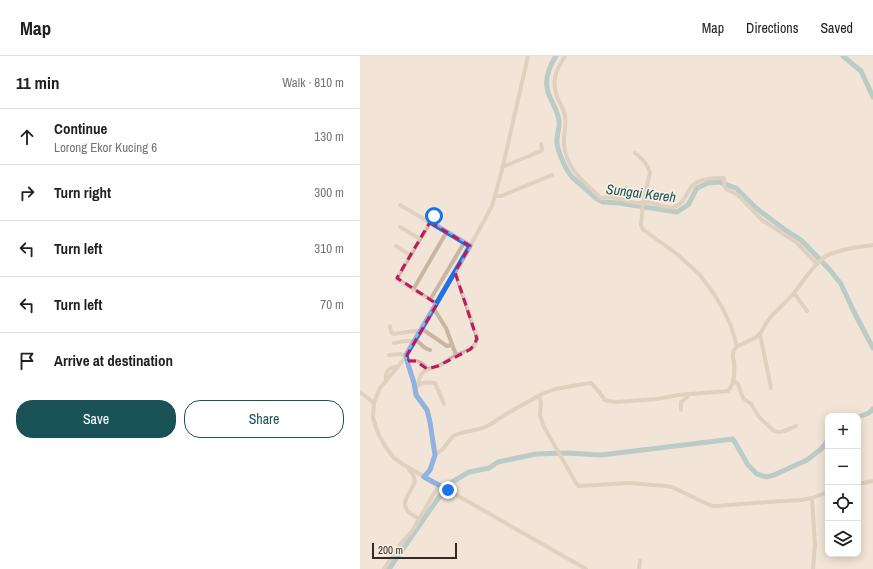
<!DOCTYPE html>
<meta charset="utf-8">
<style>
body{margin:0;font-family:"Archivo Narrow",sans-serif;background:#f6f6f6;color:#202124}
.controls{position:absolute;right:12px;bottom:12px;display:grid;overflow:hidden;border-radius:8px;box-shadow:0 2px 10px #0003}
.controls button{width:36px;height:36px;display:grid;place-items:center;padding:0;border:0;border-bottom:1px solid #e0e0e0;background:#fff;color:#202124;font:20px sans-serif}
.scale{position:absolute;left:12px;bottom:10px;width:85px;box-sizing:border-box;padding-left:4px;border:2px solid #352a25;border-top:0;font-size:11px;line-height:14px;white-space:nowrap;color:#352a25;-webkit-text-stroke:3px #faefe3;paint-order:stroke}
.stop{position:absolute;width:12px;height:12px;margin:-9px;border:3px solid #1a73e8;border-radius:50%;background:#fff}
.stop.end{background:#1a73e8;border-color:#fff;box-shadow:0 1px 4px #0008}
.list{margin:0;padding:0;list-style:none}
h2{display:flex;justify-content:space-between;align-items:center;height:52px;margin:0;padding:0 16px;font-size:17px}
h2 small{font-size:13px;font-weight:400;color:#757577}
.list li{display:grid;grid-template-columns:26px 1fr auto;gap:12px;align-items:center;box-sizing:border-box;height:56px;padding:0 16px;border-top:1px solid #e0e0e0}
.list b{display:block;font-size:15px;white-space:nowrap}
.list p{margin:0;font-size:13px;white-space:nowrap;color:#757577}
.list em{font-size:13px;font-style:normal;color:#757577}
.actions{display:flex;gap:8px;padding:12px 16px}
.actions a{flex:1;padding:9px 0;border:1px solid #195357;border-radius:16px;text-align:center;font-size:14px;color:#195357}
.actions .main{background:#195357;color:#fff}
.icon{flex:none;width:22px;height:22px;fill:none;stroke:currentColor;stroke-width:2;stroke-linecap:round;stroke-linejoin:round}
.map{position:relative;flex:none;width:513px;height:513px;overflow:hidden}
header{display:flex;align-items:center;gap:24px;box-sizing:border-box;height:56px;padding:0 20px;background:#fff;border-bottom:1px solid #e0e0e0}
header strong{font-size:19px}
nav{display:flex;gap:22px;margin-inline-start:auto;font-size:14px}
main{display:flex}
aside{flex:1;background:#fff}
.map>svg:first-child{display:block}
</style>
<header>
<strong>Map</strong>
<nav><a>Map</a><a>Directions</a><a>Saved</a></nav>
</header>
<main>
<aside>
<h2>11 min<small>Walk · 810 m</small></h2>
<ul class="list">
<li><svg class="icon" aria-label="ahead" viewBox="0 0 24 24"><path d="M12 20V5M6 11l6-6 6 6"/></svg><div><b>Continue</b><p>Lorong Ekor Kucing 6</p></div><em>130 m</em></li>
<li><svg class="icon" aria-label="right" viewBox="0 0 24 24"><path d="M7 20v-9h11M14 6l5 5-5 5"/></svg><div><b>Turn right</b></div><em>300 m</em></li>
<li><svg class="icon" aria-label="left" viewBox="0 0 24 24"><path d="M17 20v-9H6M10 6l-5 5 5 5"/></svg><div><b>Turn left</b></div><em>310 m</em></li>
<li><svg class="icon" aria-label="left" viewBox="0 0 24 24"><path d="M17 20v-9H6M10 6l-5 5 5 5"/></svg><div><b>Turn left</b></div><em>70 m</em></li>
<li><svg class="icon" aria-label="arrive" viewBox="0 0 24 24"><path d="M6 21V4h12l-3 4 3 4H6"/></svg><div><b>Arrive at destination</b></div></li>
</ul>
<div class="actions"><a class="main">Save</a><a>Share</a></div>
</aside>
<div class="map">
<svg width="513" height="513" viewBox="0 0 513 513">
<rect width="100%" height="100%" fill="#f2e5d7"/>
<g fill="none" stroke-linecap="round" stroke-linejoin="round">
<g stroke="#75adb0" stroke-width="5">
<path d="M196 0C189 11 184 23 188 36 191 46 198 54 199 65 200 71 197 77 197 84 196 93 206 114 212 121L237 143 243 146 259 147 317 156 328 149 337 132 348 127 359 126 376 132 396 152 424 173 441 184 470 214 481 228 494 256 513 292"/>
<polyline points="483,0 501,15 513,41"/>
<polyline points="498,361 509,357 513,353"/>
<polyline points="29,513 79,441 92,426 109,416 129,412 138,406 176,398 207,397 241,399 373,383 388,409 397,418 406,421 414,419 447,404 460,394 468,385"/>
</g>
<g stroke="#cab5a3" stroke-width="4">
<polyline points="168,0 142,114 132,150 107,196 55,286 45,302 20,332 14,346 13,362 18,377 25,390 34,402 44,409 226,513"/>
<path d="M205 0C195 16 191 25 198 43 201 49 204 54 205 60 207 70 203 78 204 88 205 112 225 127 241 142 244 142 247 141 250 141 259 142 268 146 277 147 282 147 286 146 290 146 297 148 307 153 314 151 325 148 326 135 334 128 343 122 354 122 364 122V130L366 133 378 139 402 164 436 186 457 208"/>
<path d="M275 97C282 103 288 108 290 117L283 147 281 169 283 174 285 175 317 198 340 219 354 238 363 253 371 270 377 290"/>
<polyline points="142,111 181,95 182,93 181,88"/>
<polyline points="135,140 141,140 192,119"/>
<polyline points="40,149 110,190"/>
<polyline points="74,160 37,222 37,223 77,248"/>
<polyline points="40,171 60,183"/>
<polyline points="36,190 50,199"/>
<polyline points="53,234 86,177"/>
<polyline points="434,237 447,255"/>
<polyline points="70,244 104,187"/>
<polyline points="74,253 86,272 96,299"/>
<polyline points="30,270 31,276 33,278 55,275 60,276"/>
<polyline points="62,273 87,290 92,289"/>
<polyline points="399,278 401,283 411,332"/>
<polyline points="56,284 65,292 70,294"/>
<path d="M34 287C42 286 47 283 55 286"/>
<polyline points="29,299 41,298 46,300"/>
<polyline points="47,299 48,308 54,327 57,339 67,353 69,358 75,399"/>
<path d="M47 305C55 304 63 306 67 313"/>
<path d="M26 324C25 316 28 311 37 311"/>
<path d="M373 325 378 328 383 342 391 348 399 361 414 375C421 378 429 373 436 370"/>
<path d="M58 330C59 322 61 315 69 313 72 312 75 311 78 310 84 308 89 303 95 300 103 295 117 295 117 281L95 216"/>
<path d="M57 331C61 325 69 326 75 327L84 348"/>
<polyline points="0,336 14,347"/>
<polyline points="179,340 181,346 180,359 183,369 216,427 219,430 269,427 306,430 312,431 339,444 352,450 356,450 407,446 442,444 452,442 468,436"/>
<polyline points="321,354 321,346 327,341 327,338"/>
<path d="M49 413C50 416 53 418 54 421 58 432 39 442 47 454 49 458 56 460 59 463"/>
<path d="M64 421 70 414 75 399 83 393 93 380 101 377 123 372 131 368 146 358 182 338 195 333 224 328 231 327 236 332 245 344 248 345 257 346 297 343 318 339 368 335C375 328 375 316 374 306 373 303 372 298 374 294 377 288 393 285 399 279 403 274 405 268 409 263 417 254 426 246 434 237 443 226 454 207 466 200 480 193 498 191 513 189"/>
<polyline points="498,428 513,425"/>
<polyline points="452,442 455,489 453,513"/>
<polyline points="24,513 42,486 52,475 79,429"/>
<polyline points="279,513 280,505"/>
</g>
</g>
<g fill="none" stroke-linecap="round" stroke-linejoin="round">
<polyline stroke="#1a73e8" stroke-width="5" points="74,160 70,166 110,190 46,299 48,308 54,327 56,339 67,354 70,366 75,399 70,414 64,421 88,434"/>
</g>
<path d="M0 0H513V513H0ZM70 166 110 190 95 216 117 283 111 293 78 310 67 313 56 305H47V299L77 248 37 222Z" fill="#f2e5d7" fill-opacity=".55" fill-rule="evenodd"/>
<path fill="none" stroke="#c2185b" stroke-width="3" stroke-dasharray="8 5" stroke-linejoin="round" d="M70 166 110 190 95 216 117 283 111 293 78 310 67 313 56 305H47V299L77 248 37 222Z"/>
<g text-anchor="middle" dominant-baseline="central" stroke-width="3" stroke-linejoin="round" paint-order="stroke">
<g font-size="14" font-style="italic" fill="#195357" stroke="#faefe3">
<text transform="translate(281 137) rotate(7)">Sungai Kereh</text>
</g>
</g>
</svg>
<div class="controls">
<button>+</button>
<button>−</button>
<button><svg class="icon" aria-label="locate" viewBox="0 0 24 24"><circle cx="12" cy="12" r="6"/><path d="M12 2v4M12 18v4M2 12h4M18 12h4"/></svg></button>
<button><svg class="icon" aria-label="layers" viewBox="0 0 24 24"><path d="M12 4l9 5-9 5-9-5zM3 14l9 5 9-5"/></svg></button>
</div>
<div class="scale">200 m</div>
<div class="stop" style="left:74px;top:160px"></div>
<div class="stop end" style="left:88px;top:434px"></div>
</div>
</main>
